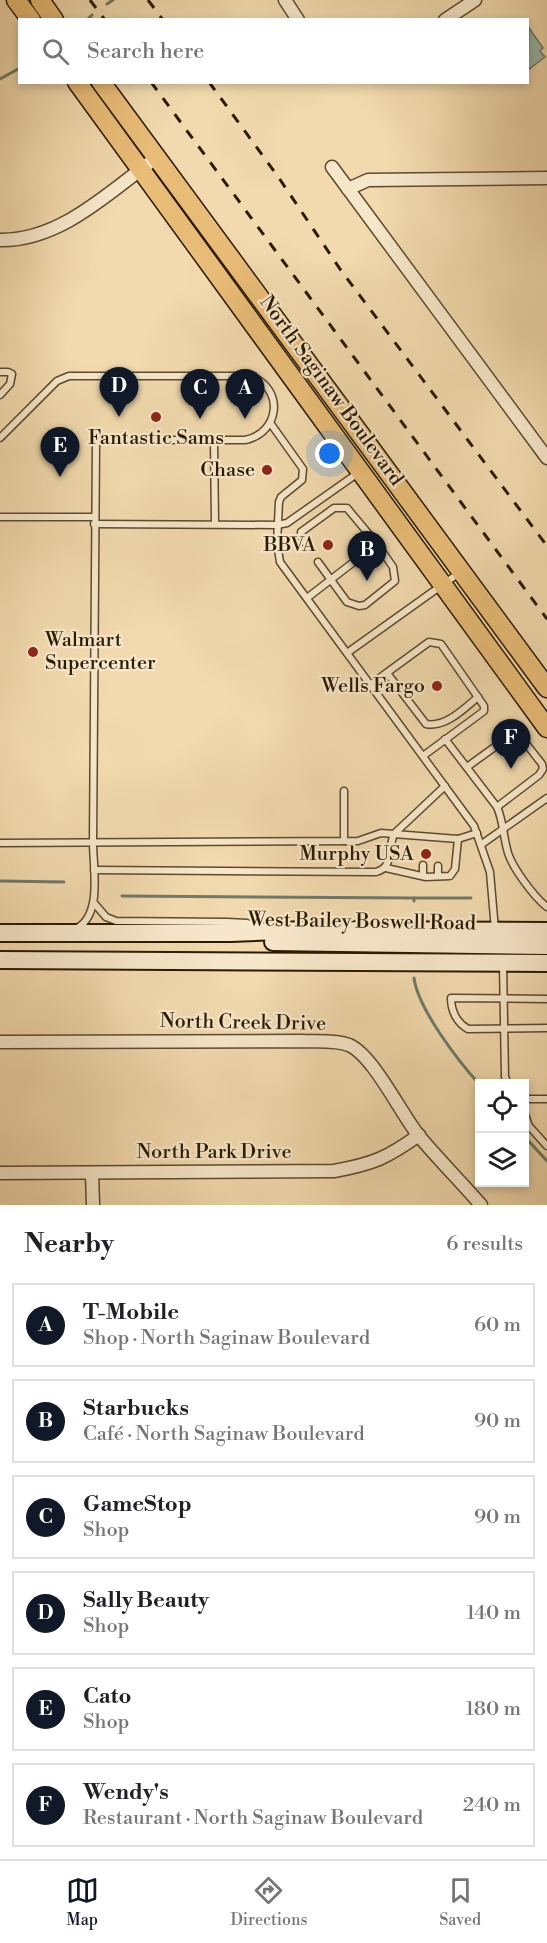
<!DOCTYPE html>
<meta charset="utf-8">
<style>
body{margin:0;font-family:"Libre Bodoni",serif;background:#f2f2f2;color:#202124}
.controls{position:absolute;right:18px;bottom:18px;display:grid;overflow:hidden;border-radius:0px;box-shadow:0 3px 9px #0003}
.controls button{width:54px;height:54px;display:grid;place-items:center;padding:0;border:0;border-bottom:2px solid #e0e0e0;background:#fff;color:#202124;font:30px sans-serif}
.you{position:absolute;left:330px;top:454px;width:21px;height:21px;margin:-15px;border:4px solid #fff;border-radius:50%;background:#1a73e8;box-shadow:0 0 0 9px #1a73e833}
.badge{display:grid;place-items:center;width:39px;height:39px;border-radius:50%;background:#111827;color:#fff;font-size:20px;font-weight:700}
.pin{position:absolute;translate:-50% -50px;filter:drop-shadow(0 2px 3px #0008)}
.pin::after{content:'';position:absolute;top:32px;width:21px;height:18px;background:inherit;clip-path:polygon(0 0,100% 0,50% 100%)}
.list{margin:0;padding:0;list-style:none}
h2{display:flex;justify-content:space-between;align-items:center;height:78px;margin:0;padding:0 24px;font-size:26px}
h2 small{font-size:20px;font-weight:400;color:#757577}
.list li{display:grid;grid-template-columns:39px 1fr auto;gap:18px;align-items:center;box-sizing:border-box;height:84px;margin:0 12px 12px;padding:0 12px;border:2px solid #e0e0e0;border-radius:0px}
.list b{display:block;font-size:22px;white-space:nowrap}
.list p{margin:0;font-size:20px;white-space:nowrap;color:#757577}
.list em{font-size:20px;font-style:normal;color:#757577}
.icon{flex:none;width:33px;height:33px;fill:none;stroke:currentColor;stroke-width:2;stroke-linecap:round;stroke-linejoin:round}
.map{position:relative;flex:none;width:547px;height:1205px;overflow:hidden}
.search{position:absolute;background:#fff;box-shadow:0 3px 9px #0003;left:18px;right:18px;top:18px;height:66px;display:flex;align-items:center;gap:15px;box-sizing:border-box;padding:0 21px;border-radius:0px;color:#757577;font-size:22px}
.sheet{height:654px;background:#fff}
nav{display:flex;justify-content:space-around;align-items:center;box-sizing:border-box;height:84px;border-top:2px solid #e0e0e0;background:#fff;font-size:16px;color:#757577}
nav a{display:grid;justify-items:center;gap:3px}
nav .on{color:#111827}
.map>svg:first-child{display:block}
</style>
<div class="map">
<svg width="547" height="1205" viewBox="0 0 547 1205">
<rect width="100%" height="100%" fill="#f2daae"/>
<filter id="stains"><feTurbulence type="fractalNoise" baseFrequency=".00333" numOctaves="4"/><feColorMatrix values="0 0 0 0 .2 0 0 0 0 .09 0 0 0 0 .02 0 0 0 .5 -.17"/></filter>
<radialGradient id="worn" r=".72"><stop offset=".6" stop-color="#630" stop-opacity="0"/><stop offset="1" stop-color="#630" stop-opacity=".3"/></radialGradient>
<polygon fill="#9cbaaf" stroke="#6e7a6a" stroke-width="1.5" points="529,28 543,48 540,51 545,57 528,70"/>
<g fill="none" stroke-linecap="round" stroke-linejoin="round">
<g stroke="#6e7a6a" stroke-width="3">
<polyline points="107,4 113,0"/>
<polyline points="87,20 92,15"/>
<polyline points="0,79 20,68"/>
<polyline points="0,881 64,882"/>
<polyline points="122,896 414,898 414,901"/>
<polyline points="414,898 471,898"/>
<path d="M414 978C418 1009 459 1062 480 1085"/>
<polyline points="524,1136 547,1161"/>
</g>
<g stroke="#5c4a2e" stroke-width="9">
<g id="lane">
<polyline points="0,372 8,372 12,374 10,384 0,395"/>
<polyline points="271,424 303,469 302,480 281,497 279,502 277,543 280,562 474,826 490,872 495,930"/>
<path d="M0 438 57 381 69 376H250C285 388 280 433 245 440H105L96 443 93 843C93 867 103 917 75 929"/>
<polyline points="214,440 215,524"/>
<polyline points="0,517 94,517"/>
<polyline points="94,524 277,525 287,523 358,473"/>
<polyline points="309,548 301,536 301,532 334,508 347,508 377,544 393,567 395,581 365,605 359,606 347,602 318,562"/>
<polyline points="307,598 377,544"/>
<polyline points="347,653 459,573"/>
<path d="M387 673 426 724C445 728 464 709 478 697"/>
<polyline points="370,685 429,642 441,644 484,706 484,711 423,756"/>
<path d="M445 739 497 807C503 820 503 834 507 849 510 865 534 897 547 907"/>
<polyline points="467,767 503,741 514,739 524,741 542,764 543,769 539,775 497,807"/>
<polyline points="344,791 344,841"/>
<polyline points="0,843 358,841 381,833 458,839 477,833"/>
<polyline points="482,844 547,798"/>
<polyline points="386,868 426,877 450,876 455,869 458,839"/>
<path d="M94 870 376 872C395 867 386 848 395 833L445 786"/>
<polyline points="423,876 423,865"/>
<polyline points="438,876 438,866"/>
<polyline points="94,903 106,917 116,921 227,922 247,923 256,927"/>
<polyline points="503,965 505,1077 508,1084"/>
<path d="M547 999 451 998C451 1011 457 1023 468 1029L547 1028"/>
<polyline points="524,1099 547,1099"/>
<polyline points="524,1112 529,1126 547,1146"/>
</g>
</g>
<g stroke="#5c4a2e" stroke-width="15">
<g id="street">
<polyline points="285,0 298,20"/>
<polyline points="445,20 475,0"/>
<polyline points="332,167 547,458"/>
<polyline points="348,189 368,180 547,178"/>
<path d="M0 240C61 241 110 191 156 158"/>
<path d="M0 1042 303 1041C317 1042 335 1040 349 1045 373 1055 401 1114 419 1136 439 1160 461 1182 481 1205"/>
<path d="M0 1173 334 1171C373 1164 387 1158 419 1135"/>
<polyline points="92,1173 93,1205"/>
</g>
</g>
<g stroke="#2a1a03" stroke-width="20">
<g id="secondary">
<polyline points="0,933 231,933 305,930 547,931"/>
<polyline points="273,942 547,946"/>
<polyline points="0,960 547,963"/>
</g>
</g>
<g stroke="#2a1a03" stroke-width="21">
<g id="primary">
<polyline points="16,0 31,20"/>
<polyline points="40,0 54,20"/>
<polyline points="77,82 547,728"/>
<polyline points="101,82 547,688"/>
</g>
</g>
<use href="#lane" stroke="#f7e7ca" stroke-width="6"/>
<use href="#street" stroke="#f7e7ca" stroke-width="12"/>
<use href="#secondary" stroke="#f7e7ca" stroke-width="16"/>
<use href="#primary" stroke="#e9bd77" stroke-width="18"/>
<g stroke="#2a1a03" stroke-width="3" stroke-dasharray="10 10" stroke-linecap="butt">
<polyline points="90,0 105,20"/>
<polyline points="148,0 163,20"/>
<polyline points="151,82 547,619"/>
<polyline points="209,82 279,178 340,269 547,546"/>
</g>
</g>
<g fill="#8f2418" stroke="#f7e7ca" stroke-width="2">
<circle cx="156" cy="417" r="6"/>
<circle cx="267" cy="470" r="6"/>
<circle cx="328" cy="545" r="6"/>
<circle cx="33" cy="652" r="6"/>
<circle cx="437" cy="686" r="6"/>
<circle cx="426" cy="854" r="6"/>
</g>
<g text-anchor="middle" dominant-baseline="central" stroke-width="4.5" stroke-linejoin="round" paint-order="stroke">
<g font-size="20" fill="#2a1a03" stroke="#f7e7ca">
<text transform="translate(331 391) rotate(54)">North Saginaw Boulevard</text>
<text transform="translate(362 922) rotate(1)">West Bailey Boswell Road</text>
<text transform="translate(243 1023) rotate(1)">North Creek Drive</text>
<text x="214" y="1152">North Park Drive</text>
</g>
<g font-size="20" fill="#2a1a03" stroke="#f7e7ca" text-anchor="end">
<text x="156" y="438" text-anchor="middle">Fantastic Sams</text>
<text x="255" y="470">Chase</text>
<text x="316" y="545">BBVA</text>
<text x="45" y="640" text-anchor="start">Walmart<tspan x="45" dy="23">Supercenter</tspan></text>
<text x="425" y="686">Wells Fargo</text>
<text x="414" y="854">Murphy USA</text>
</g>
</g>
<rect width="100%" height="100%" filter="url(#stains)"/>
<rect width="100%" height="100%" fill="url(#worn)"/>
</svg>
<div class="controls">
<button><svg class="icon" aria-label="locate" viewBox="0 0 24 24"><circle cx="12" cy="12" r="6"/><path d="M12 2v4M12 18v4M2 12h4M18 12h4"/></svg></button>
<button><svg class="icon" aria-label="layers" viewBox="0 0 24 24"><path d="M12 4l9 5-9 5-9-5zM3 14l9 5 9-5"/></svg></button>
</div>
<div class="you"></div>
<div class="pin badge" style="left:245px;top:419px">A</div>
<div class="pin badge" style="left:367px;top:581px">B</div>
<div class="pin badge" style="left:200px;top:419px">C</div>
<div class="pin badge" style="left:119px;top:417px">D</div>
<div class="pin badge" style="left:60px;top:477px">E</div>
<div class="pin badge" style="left:511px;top:769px">F</div>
<div class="search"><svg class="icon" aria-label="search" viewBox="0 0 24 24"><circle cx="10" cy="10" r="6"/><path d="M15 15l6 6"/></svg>Search here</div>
</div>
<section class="sheet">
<h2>Nearby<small>6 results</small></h2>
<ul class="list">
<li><span class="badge">A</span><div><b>T-Mobile</b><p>Shop · North Saginaw Boulevard</p></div><em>60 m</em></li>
<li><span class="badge">B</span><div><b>Starbucks</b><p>Café · North Saginaw Boulevard</p></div><em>90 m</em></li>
<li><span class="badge">C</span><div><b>GameStop</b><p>Shop</p></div><em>90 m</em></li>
<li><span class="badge">D</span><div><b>Sally Beauty</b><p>Shop</p></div><em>140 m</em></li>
<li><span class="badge">E</span><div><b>Cato</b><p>Shop</p></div><em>180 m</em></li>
<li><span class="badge">F</span><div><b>Wendy's</b><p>Restaurant · North Saginaw Boulevard</p></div><em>240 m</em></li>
</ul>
</section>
<nav>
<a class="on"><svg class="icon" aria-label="map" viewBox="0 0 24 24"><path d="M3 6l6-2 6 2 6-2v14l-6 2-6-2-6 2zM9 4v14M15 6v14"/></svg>Map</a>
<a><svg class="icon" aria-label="directions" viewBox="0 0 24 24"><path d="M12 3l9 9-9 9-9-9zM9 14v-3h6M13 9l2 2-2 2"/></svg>Directions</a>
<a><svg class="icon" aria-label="saved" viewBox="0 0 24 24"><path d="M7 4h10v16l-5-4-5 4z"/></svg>Saved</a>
</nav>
